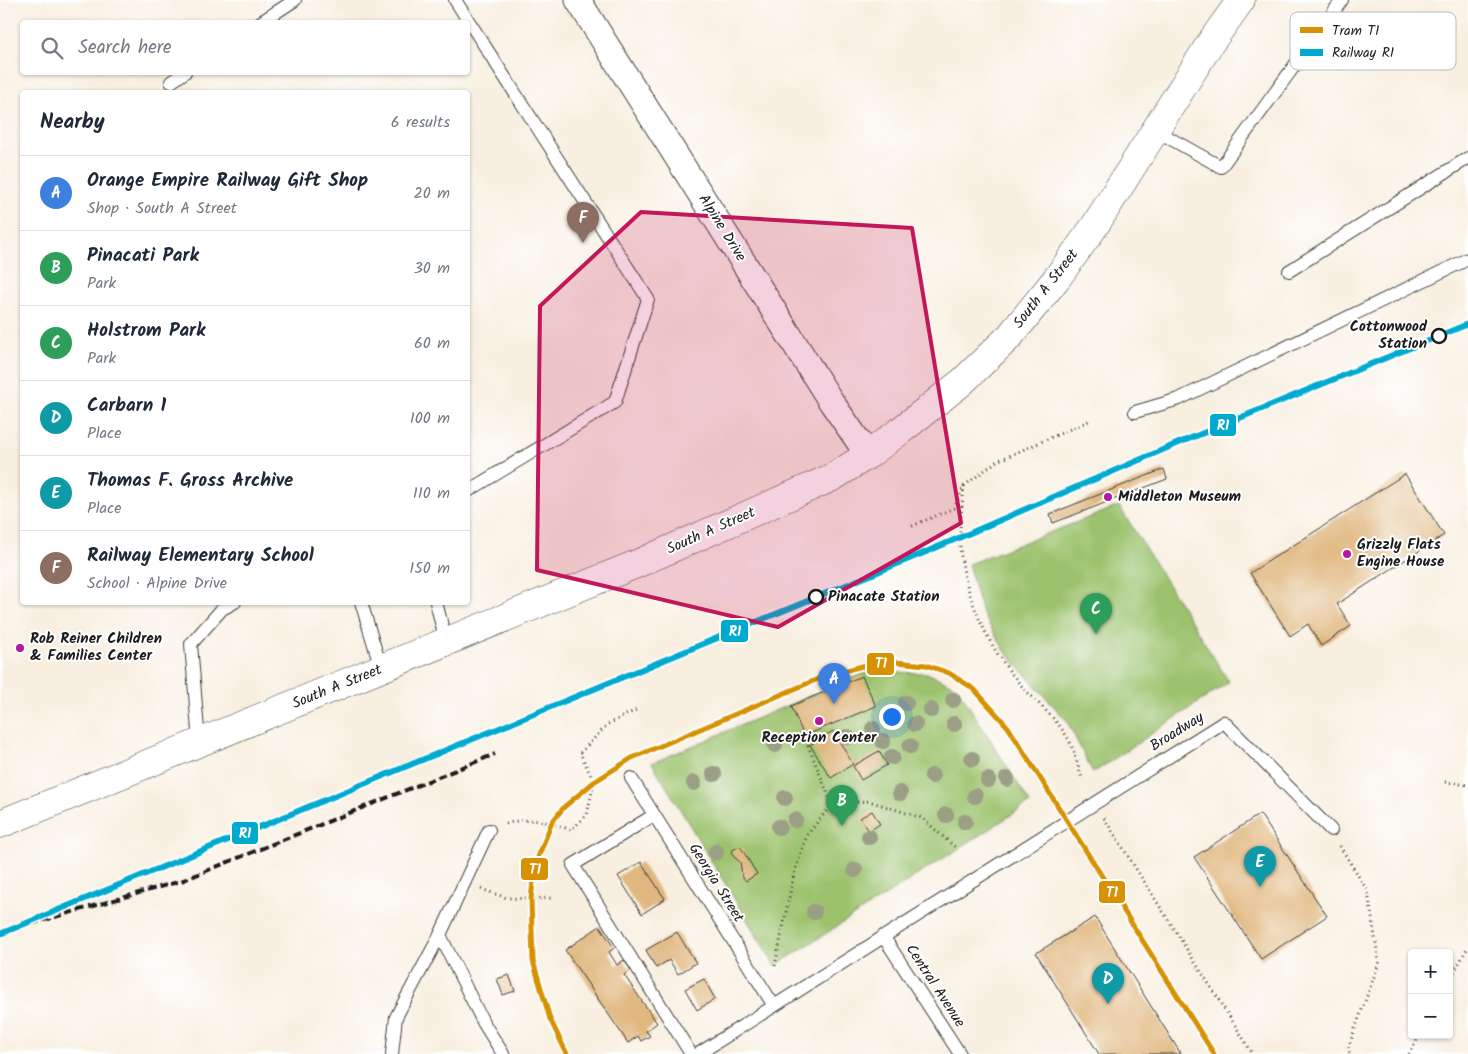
<!DOCTYPE html>
<meta charset="utf-8">
<style>
body{margin:0;font-family:Kalam,sans-serif;background:#f2f2f3;color:#1f2937}
.controls{position:absolute;right:15px;bottom:15px;display:grid;overflow:hidden;border-radius:5px;box-shadow:0 1px 4px #0004}
.controls button{width:45px;height:45px;display:grid;place-items:center;padding:0;border:0;border-bottom:1px solid #e0e1e3;background:#fff;color:#1f2937;font:25px sans-serif}
.you{position:absolute;left:891px;top:716px;width:18px;height:18px;margin:-12px;border:4px solid #fff;border-radius:50%;background:#1a73e8;box-shadow:0 0 0 8px #1a73e833}
.badge{display:grid;place-items:center;width:32px;height:32px;border-radius:50%;background:#2563eb;color:#fff;font-size:16px;font-weight:700}
.pin{position:absolute;translate:-50% -41px;filter:drop-shadow(0 1px 2px #0008)}
.pin::after{content:'';position:absolute;top:26px;width:18px;height:15px;background:inherit;clip-path:polygon(0 0,100% 0,50% 100%)}
.list{margin:0;padding:0;list-style:none}
h2{display:flex;justify-content:space-between;align-items:center;height:65px;margin:0;padding:0 20px;font-size:21px}
h2 small{font-size:16px;font-weight:400;color:#747a83}
.list li{display:grid;grid-template-columns:32px 1fr auto;gap:15px;align-items:center;box-sizing:border-box;height:75px;padding:0 20px;border-top:1px solid #e0e1e3}
.list b{display:block;font-size:19px;white-space:nowrap}
.list p{margin:0;font-size:16px;white-space:nowrap;color:#747a83}
.list em{font-size:16px;font-style:normal;color:#747a83}
.icon{flex:none;width:28px;height:28px;fill:none;stroke:currentColor;stroke-width:2;stroke-linecap:round;stroke-linejoin:round}
.map{position:relative;flex:none;width:1468px;height:1054px;overflow:hidden}
.search{position:absolute;background:#fff;box-shadow:0 1px 4px #0004;left:20px;top:20px;width:450px;height:55px;display:flex;align-items:center;gap:12px;box-sizing:border-box;padding:0 18px;border-radius:5px;color:#747a83;font-size:19px}
.panel{position:absolute;background:#fff;box-shadow:0 1px 4px #0004;left:20px;top:90px;width:450px;height:515px;border-radius:5px}
.map>svg:first-child{display:block}
</style>
<div class="map">
<svg width="1468" height="1054" viewBox="0 0 1468 1054">
<rect width="100%" height="100%" fill="#fff"/>
<filter id="ink" filterUnits="userSpaceOnUse"><feTurbulence type="fractalNoise" baseFrequency=".02" numOctaves="2"/><feDisplacementMap in="SourceGraphic" scale="10" xChannelSelector="R" yChannelSelector="G"/><feConvolveMatrix kernelMatrix="1 2 1 2 8 2 1 2 1" color-interpolation-filters="sRGB"/></filter>
<filter id="wash" filterUnits="userSpaceOnUse"><feTurbulence type="fractalNoise" baseFrequency=".0096" numOctaves="4" result="noise"/><feDisplacementMap in="SourceGraphic" scale="20" xChannelSelector="R" yChannelSelector="G"/><feGaussianBlur stdDeviation="1.12" result="paint"/><feColorMatrix in="noise" values="0 0 0 0 0 0 0 0 0 0 0 0 0 0 0 0 0 1.4 0 .05"/><feComposite in="paint" operator="in"/></filter>
<g filter="url(#wash)">
<rect width="100%" height="100%" fill="#f8efe0"/>
<g fill="#9cc26d" stroke="#5c6f44">
<polygon points="1119,506 1229,682 1093,773 1067,721 1007,654 982,613 968,564"/>
<polygon points="883,672 927,673 957,687 1030,803 775,966 652,763 864,673"/>
</g>
<g id="blocks">
<g fill="#e0b77f">
<polygon points="1164,469 1167,479 1053,523 1050,514"/>
<polygon points="1405,474 1444,535 1337,604 1351,626 1321,646 1308,624 1290,636 1250,573"/>
<polygon points="862,676 876,706 804,736 791,706"/>
<polygon points="833,731 853,764 831,778 810,745"/>
<polygon points="879,751 887,765 861,780 853,766"/>
<polygon points="872,811 880,824 869,831 860,818"/>
<polygon points="1260,814 1327,916 1261,959 1194,857"/>
<polygon points="740,846 757,874 746,881 742,876 740,862 734,857 731,851"/>
<polygon points="641,862 665,899 642,914 618,876"/>
<polygon points="1095,917 1181,1054 1099,1054 1036,953"/>
<polygon points="600,926 614,948 609,952 617,965 624,960 631,970 624,975 657,1023 646,1031 650,1036 641,1041 638,1036 628,1043 565,950"/>
<polygon points="677,932 696,963 678,974 669,960 656,968 646,950"/>
<polygon points="509,975 515,991 503,995 497,979"/>
<polygon points="704,979 715,999 697,1010 685,989"/>
</g>
</g>
</g>
<g filter="url(#ink)">
<use href="#blocks" fill-opacity="0" stroke="#3d3c39" stroke-width="1"/>
<g fill="none" stroke-linecap="round" stroke-linejoin="round">
<g stroke="#3d3c39" stroke-width="14">
<g id="service">
<polyline points="455,0 648,299 615,402 468,491"/>
<polyline points="261,22 295,0"/>
<polyline points="171,82 185,72"/>
<polyline points="1155,130 1221,167 1342,0"/>
<polyline points="1289,271 1468,158"/>
<polyline points="1135,412 1179,399 1468,259"/>
<polyline points="361,602 381,668"/>
<polyline points="436,602 446,642"/>
<polyline points="199,743 191,644 222,609 235,602"/>
<polyline points="631,778 774,1006"/>
<polyline points="654,815 573,865 691,1054"/>
<polyline points="440,935 483,1022 503,1054"/>
<polyline points="883,936 960,1054"/>
<polyline points="392,1054 396,1017 440,935 489,830"/>
<polyline points="698,1054 1224,722 1331,830"/>
</g>
</g>
<g stroke="#3d3c39" stroke-width="27">
<polyline id="minor" points="578,0 832,403 868,455"/>
</g>
<g stroke="#3d3c39" stroke-width="29">
<polyline id="secondary" points="0,824 639,563 833,477 868,455 900,431 962,382 1010,336 1057,278 1094,227 1211,42 1241,0"/>
</g>
<g stroke="#3d3c39" stroke-width="3" stroke-dasharray="1 4" stroke-linecap="butt">
<path d="M964 486C962 511 957 537 962 562 969 605 991 651 1020 684 1035 701 1053 715 1066 735 1074 747 1077 764 1082 778"/>
<polyline points="912,526 954,508 964,486 997,461 1091,420"/>
<polyline points="804,736 832,804"/>
<polyline points="1445,782 1468,785"/>
<polyline points="1104,818 1253,1054"/>
<path d="M506 824C527 816 551 822 571 830L587 815 594 782 580 753 608 724 638 709"/>
<polyline points="1340,846 1368,892 1379,963 1348,1048 1350,1054"/>
<polyline points="481,889 507,898 531,899 553,898"/>
<polyline points="775,966 794,874 807,835 832,804 869,801 922,818 957,849"/>
<polyline points="1449,981 1468,947"/>
<polyline points="1409,1054 1420,1035"/>
</g>
<use href="#service" stroke="#fff" stroke-width="12"/>
<use href="#minor" stroke="#fff" stroke-width="25"/>
<use href="#secondary" stroke="#fff" stroke-width="28"/>
<polyline stroke="#1c1c1c" stroke-width="4" stroke-dasharray="8 4" stroke-linecap="butt" points="20,927 181,881 495,754"/>
<g stroke="#fff" stroke-width="10">
<polyline id="rail-1" points="0,934 926,552 1174,445 1468,324"/>
</g>
<use href="#rail-1" stroke="#00a9ce" stroke-width="6"/>
<g stroke="#fff" stroke-width="9">
<polyline id="tram-1" points="567,1054 550,1019 533,961 531,899 535,865 552,822 564,807 594,782 632,758 825,676 866,665 896,662 926,665 949,673 974,689 1008,727 1214,1054"/>
</g>
<use href="#tram-1" stroke="#d69104" stroke-width="5"/>
</g>
<g fill="#9b9f86">
<circle cx="953" cy="700" r="8"/>
<circle cx="906" cy="703" r="8"/>
<circle cx="931" cy="710" r="8"/>
<circle cx="891" cy="717" r="8"/>
<circle cx="915" cy="724" r="8"/>
<circle cx="954" cy="724" r="8"/>
<circle cx="873" cy="729" r="8"/>
<circle cx="847" cy="737" r="8"/>
<circle cx="883" cy="741" r="8"/>
<circle cx="775" cy="745" r="8"/>
<circle cx="910" cy="746" r="8"/>
<circle cx="892" cy="757" r="8"/>
<circle cx="972" cy="759" r="8"/>
<circle cx="714" cy="774" r="8"/>
<circle cx="932" cy="776" r="8"/>
<circle cx="1007" cy="779" r="8"/>
<circle cx="988" cy="780" r="8"/>
<circle cx="694" cy="783" r="8"/>
<circle cx="900" cy="793" r="8"/>
<circle cx="975" cy="796" r="8"/>
<circle cx="785" cy="798" r="8"/>
<circle cx="946" cy="815" r="8"/>
<circle cx="795" cy="820" r="8"/>
<circle cx="965" cy="822" r="8"/>
<circle cx="779" cy="827" r="8"/>
<circle cx="869" cy="837" r="8"/>
<circle cx="716" cy="852" r="8"/>
<circle cx="855" cy="870" r="8"/>
<circle cx="814" cy="912" r="8"/>
</g>
</g>
<path fill="#c2185b" fill-opacity="0.2" stroke="#c2185b" stroke-width="4" stroke-linejoin="round" d="M641 212 912 228 961 523 778 627 537 570 540 306Z"/>
<g fill="#fff" stroke="#1c1c1c" stroke-width="2.5">
<circle cx="1439" cy="336" r="7"/>
<circle cx="816" cy="597" r="7"/>
</g>
<g fill="#b5179e" stroke="#fff" stroke-width="2">
<circle cx="1108" cy="497" r="5"/>
<circle cx="1347" cy="554" r="5"/>
<circle cx="20" cy="648" r="5"/>
<circle cx="819" cy="721" r="5"/>
</g>
<g text-anchor="middle" dominant-baseline="central" stroke-width="4" stroke-linejoin="round" paint-order="stroke">
<g font-size="15" fill="#1c1c1c" stroke="#fff">
<text transform="translate(722 228) rotate(58)">Alpine Drive</text>
<text transform="translate(1046 289) rotate(-52)">South A Street</text>
<text transform="translate(711 531) rotate(-24)">South A Street</text>
<text transform="translate(337 687) rotate(-22)">South A Street</text>
<text transform="translate(1177 732) rotate(-32)">Broadway</text>
<text transform="translate(716 883) rotate(58)">Georgia Street</text>
<text transform="translate(935 986) rotate(57)">Central Avenue</text>
</g>
<g font-size="15" font-weight="bold" fill="#1c1c1c" stroke="#fff" text-anchor="end">
<text x="1427" y="327">Cottonwood<tspan x="1427" dy="17">Station</tspan></text>
<text x="828" y="597" text-anchor="start">Pinacate Station</text>
</g>
<g font-size="15" font-weight="bold" fill="#1c1c1c" stroke="#fff" text-anchor="start">
<text x="1118" y="497">Middleton Museum</text>
<text x="1357" y="545">Grizzly Flats<tspan x="1357" dy="17">Engine House</tspan></text>
<text x="30" y="639">Rob Reiner Children<tspan x="30" dy="17">&amp; Families Center</tspan></text>
<text x="819" y="738" text-anchor="middle">Reception Center</text>
</g>
</g>
<rect x="1290" y="12" width="166" height="58" rx="8" fill="#fff" stroke="#bbb" stroke-width="1"/>
<rect x="1300" y="27" width="23" height="6" fill="#d69104"/>
<rect x="1300" y="49" width="23" height="7" fill="#00a9ce"/>
<g font-size="14" fill="#1c1c1c">
<text x="1332" y="35">Tram T1</text>
<text x="1332" y="57">Railway R1</text>
</g>
<g stroke="#fff" stroke-width="2">
<rect x="1209" y="413" width="28" height="24" rx="5" fill="#00a9ce"/>
<rect x="720" y="619" width="29" height="24" rx="5" fill="#00a9ce"/>
<rect x="866" y="652" width="29" height="24" rx="5" fill="#d69104"/>
<rect x="231" y="821" width="28" height="24" rx="5" fill="#00a9ce"/>
<rect x="520" y="857" width="29" height="24" rx="5" fill="#d69104"/>
<rect x="1098" y="880" width="28" height="24" rx="5" fill="#d69104"/>
</g>
<g font-size="14" text-anchor="middle" font-weight="bold" fill="#fff">
<text x="1223" y="430">R1</text>
<text x="735" y="636">R1</text>
<text x="881" y="668">T1</text>
<text x="245" y="838">R1</text>
<text x="535" y="874">T1</text>
<text x="1112" y="897">T1</text>
</g>
</svg>
<div class="controls">
<button>+</button>
<button>−</button>
</div>
<div class="you"></div>
<div class="pin badge" style="left:834px;top:704px;background:#3f7fe0">A</div>
<div class="pin badge" style="left:842px;top:826px;background:#2e9e5b">B</div>
<div class="pin badge" style="left:1096px;top:634px;background:#2e9e5b">C</div>
<div class="pin badge" style="left:1108px;top:1004px;background:#0f9aa8">D</div>
<div class="pin badge" style="left:1260px;top:887px;background:#0f9aa8">E</div>
<div class="pin badge" style="left:583px;top:243px;background:#8d6e63">F</div>
<div class="search"><svg class="icon" aria-label="search" viewBox="0 0 24 24"><circle cx="10" cy="10" r="6"/><path d="M15 15l6 6"/></svg>Search here</div>
<section class="panel">
<h2>Nearby<small>6 results</small></h2>
<ul class="list">
<li><span class="badge" style="background:#3f7fe0">A</span><div><b>Orange Empire Railway Gift Shop</b><p>Shop · South A Street</p></div><em>20 m</em></li>
<li><span class="badge" style="background:#2e9e5b">B</span><div><b>Pinacati Park</b><p>Park</p></div><em>30 m</em></li>
<li><span class="badge" style="background:#2e9e5b">C</span><div><b>Holstrom Park</b><p>Park</p></div><em>60 m</em></li>
<li><span class="badge" style="background:#0f9aa8">D</span><div><b>Carbarn 1</b><p>Place</p></div><em>100 m</em></li>
<li><span class="badge" style="background:#0f9aa8">E</span><div><b>Thomas F. Gross Archive</b><p>Place</p></div><em>110 m</em></li>
<li><span class="badge" style="background:#8d6e63">F</span><div><b>Railway Elementary School</b><p>School · Alpine Drive</p></div><em>150 m</em></li>
</ul>
</section>
</div>
